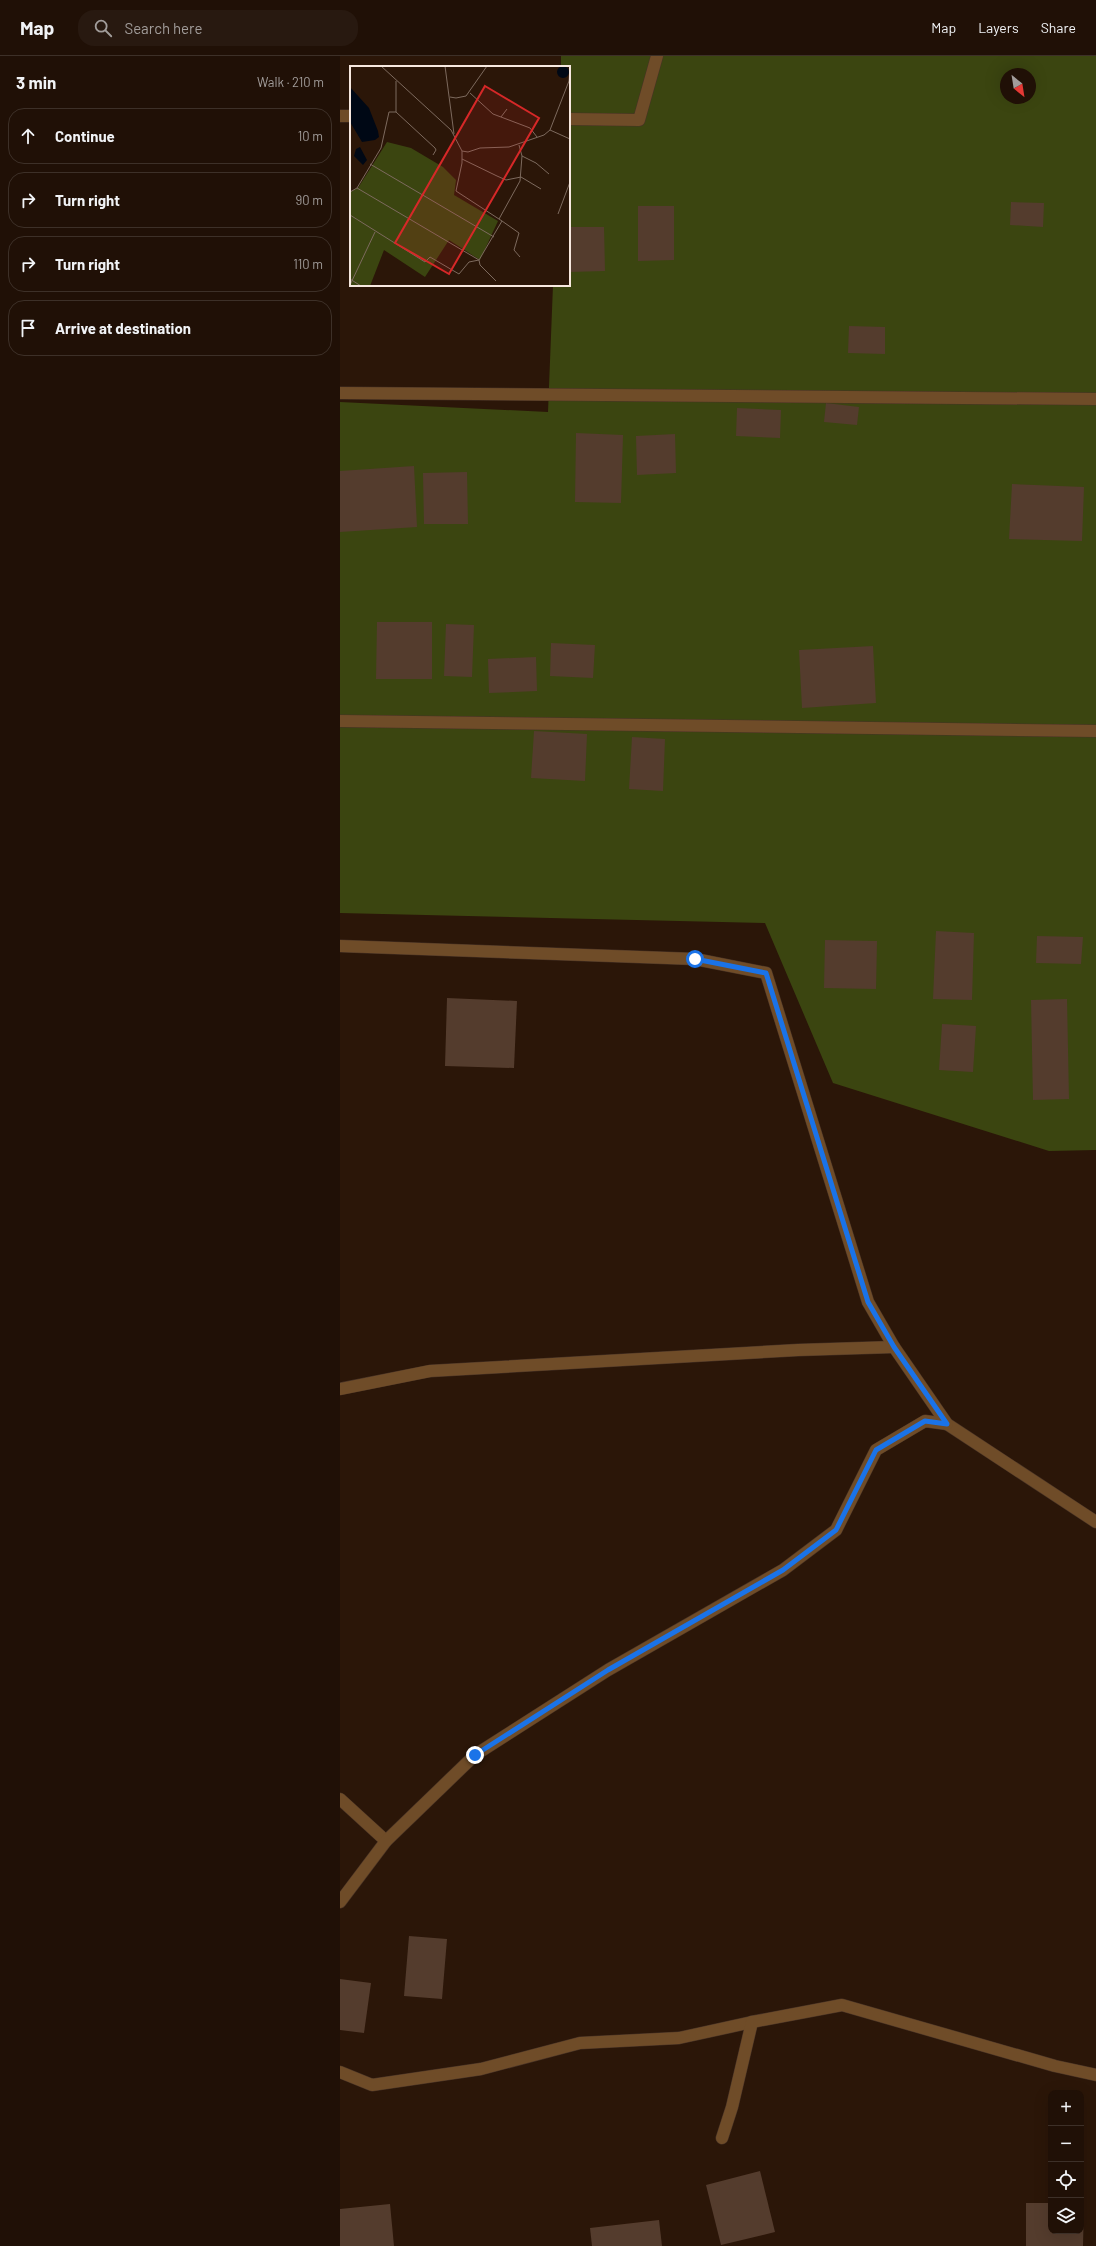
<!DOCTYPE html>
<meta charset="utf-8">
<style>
body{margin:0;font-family:Barlow,sans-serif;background:#281910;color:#f1f3f6}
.controls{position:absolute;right:12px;bottom:12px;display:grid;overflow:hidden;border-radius:8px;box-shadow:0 4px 16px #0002}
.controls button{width:36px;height:36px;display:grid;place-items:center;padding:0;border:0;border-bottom:1px solid #3d3028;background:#201006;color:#f1f3f6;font:20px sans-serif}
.compass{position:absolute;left:660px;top:12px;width:36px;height:36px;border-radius:50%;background:#201006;box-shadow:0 4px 16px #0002;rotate:150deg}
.stop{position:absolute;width:12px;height:12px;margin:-9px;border:3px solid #1a73e8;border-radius:50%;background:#fff}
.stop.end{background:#1a73e8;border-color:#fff;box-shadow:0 1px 4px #0008}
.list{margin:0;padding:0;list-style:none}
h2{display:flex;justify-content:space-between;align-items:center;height:52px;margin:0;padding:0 16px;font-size:17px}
h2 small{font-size:13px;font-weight:400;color:#a29d9b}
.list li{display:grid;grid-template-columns:26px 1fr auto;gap:12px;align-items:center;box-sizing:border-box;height:56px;margin:0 8px 8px;padding:0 8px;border:1px solid #3d3028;border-radius:16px}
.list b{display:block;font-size:15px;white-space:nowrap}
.list em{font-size:13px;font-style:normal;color:#a29d9b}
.icon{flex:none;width:22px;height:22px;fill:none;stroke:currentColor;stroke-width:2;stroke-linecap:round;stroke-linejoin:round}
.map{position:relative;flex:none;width:756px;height:2190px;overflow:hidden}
header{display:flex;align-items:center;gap:24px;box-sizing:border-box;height:56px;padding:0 20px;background:#201006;border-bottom:1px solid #3d3028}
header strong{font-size:19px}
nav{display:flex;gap:22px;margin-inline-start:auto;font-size:14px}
.search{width:280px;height:36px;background:#281910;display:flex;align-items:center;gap:10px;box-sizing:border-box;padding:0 14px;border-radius:16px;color:#a29d9b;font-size:15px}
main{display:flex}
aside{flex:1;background:#201006}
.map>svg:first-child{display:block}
</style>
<header>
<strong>Map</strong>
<div class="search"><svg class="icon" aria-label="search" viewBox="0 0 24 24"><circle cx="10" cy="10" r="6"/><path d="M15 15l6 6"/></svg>Search here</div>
<nav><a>Map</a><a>Layers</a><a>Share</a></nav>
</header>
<main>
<aside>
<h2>3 min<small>Walk · 210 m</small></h2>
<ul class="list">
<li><svg class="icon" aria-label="ahead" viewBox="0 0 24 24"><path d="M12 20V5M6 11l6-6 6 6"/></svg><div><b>Continue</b></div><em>10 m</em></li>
<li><svg class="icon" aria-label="right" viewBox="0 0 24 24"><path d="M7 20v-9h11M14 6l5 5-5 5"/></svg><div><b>Turn right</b></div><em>90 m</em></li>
<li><svg class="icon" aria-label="right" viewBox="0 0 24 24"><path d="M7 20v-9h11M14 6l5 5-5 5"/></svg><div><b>Turn right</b></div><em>110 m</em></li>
<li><svg class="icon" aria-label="arrive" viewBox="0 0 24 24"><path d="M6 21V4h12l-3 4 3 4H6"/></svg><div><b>Arrive at destination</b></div></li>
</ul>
</aside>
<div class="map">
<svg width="756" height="2190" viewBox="0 0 756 2190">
<rect width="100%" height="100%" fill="#2b1608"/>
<path fill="#3b4510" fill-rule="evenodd" d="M221 0H756V1094L709 1095 493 1027 425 867 0 857V346L208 356 213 229H229V11H221ZM666 18H690V42H666Z"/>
<g fill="#543c2d">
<polygon points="671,146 704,147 703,171 670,169"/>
<polygon points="298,150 334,150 334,204 298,205"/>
<polygon points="229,171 264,171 265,215 229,216"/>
<polygon points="509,270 545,271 545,298 508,297"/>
<polygon points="486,347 519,351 517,369 484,366"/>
<polygon points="397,352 441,354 440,382 396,380"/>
<polygon points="236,377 283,379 281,447 235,446"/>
<polygon points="335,378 336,417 297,419 296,380"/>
<polygon points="74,410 77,471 0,476 0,415"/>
<polygon points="127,416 128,468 84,468 83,417"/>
<polygon points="672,428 744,431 742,485 669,483"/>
<polygon points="37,566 92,566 92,623 36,623"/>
<polygon points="106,568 134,569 132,621 104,620"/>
<polygon points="211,587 255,589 253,622 210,620"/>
<polygon points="533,590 536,647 462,652 459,594"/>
<polygon points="196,601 197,635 149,637 148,603"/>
<polygon points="194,675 247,678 245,725 191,722"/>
<polygon points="292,681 325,683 323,735 289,733"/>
<polygon points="596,875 634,877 632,944 593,943"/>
<polygon points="697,880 743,881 741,908 696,907"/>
<polygon points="485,884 537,885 536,933 484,932"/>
<polygon points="107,942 177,945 174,1012 105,1010"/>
<polygon points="727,943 729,1043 693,1044 691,944"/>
<polygon points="602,968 636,970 633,1016 599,1014"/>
<polygon points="69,1880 107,1883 102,1943 64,1940"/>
<polygon points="0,1923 31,1927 24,1977 0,1974"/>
<polygon points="420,2115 435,2176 381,2189 366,2129"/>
<polygon points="686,2147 711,2147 711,2175 741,2175 741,2147 744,2147 743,2190 686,2190"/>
<polygon points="50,2148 54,2190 0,2190 0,2153"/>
<polygon points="319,2164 322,2190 252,2190 250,2172"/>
</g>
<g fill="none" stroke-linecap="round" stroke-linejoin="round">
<g stroke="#483326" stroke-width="13">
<g id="minor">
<polyline points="0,60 11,60"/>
<polyline points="229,63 299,64 317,0"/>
<polyline points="0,337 756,343"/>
<polyline points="0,665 756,675"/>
<polyline points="0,890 355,903 426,917 528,1246 554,1291 607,1368 756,1466"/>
<polyline points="0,1333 90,1315 458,1294 554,1291"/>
<polyline points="0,1743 46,1785"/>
<polyline points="0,1846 46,1785 135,1699 268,1614 443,1514 496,1474 536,1394 585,1365 607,1368"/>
<polyline points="0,2016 32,2029 141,2013 240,1987 339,1982 412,1966"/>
<polyline points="382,2082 392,2051 412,1966 502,1949 715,2010 756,2019"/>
</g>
</g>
<use href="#minor" stroke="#6f4c28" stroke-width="12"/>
</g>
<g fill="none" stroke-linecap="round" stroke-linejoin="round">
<polyline stroke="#1a73e8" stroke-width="5" points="135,1699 268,1614 443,1514 496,1474 536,1394 585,1365 607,1368 554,1291 528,1246 426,917 355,903"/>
</g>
<g transform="translate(10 10)">
<rect width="220" height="220" fill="#2b1608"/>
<path d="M37 76 61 82 93 101 106 114 104 129 148 155 130 194 99 174 75 211 34 184 20 220H0V126L8 122Z" fill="#3b4510"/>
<path d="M207 6a6 6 0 1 1 12 0a6 6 0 1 1-12 0ZM0 21 19 42 28 65 29 71 25 74 12 76 0 56ZM10 81 17 94 13 99 4 90 6 83Z" fill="#000815"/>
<path fill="none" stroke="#7d6a5e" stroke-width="1" d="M95 0 104 68M120 27 143 48 151 51 157 43M100 31 106 32 116 30 137 0M46 46 85 82 86 84 83 89M151 51 180 62 187 71M200 64 220 73M169 79 172 90 186 97 199 108M112 85 118 86 130 82 159 81 194 69 200 64 205 51 219 15 220 1M112 93 147 110 156 114 171 111 191 123M20 98 144 171M7 122 129 194 130 199 146 215M0 126 7 122 31 82 39 46H46V15M208 148 220 116M0 149 75 196 80 191 109 208 119 196 129 194 152 155 106 125 112 97V85L101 64 31 0M149 153 170 115 172 90M152 155 169 167 164 184 170 191M0 213 11 220M0 219 25 166"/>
<path fill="#d62828" fill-opacity="0.15" stroke="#d62828" stroke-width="2" d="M135 20 189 52 99 208 45 177Z"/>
<rect width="220" height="220" fill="none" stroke="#f7e8df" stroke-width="2"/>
</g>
</svg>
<div class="controls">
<button>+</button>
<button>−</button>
<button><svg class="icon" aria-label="locate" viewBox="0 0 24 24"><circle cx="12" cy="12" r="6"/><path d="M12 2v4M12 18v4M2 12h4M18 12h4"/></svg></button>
<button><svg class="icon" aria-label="layers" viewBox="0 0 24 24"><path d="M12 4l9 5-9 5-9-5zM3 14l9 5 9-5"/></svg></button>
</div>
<svg class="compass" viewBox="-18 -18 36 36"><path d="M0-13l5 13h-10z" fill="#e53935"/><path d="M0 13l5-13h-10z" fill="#a29d9b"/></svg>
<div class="stop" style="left:355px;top:903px"></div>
<div class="stop end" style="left:135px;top:1699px"></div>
</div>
</main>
